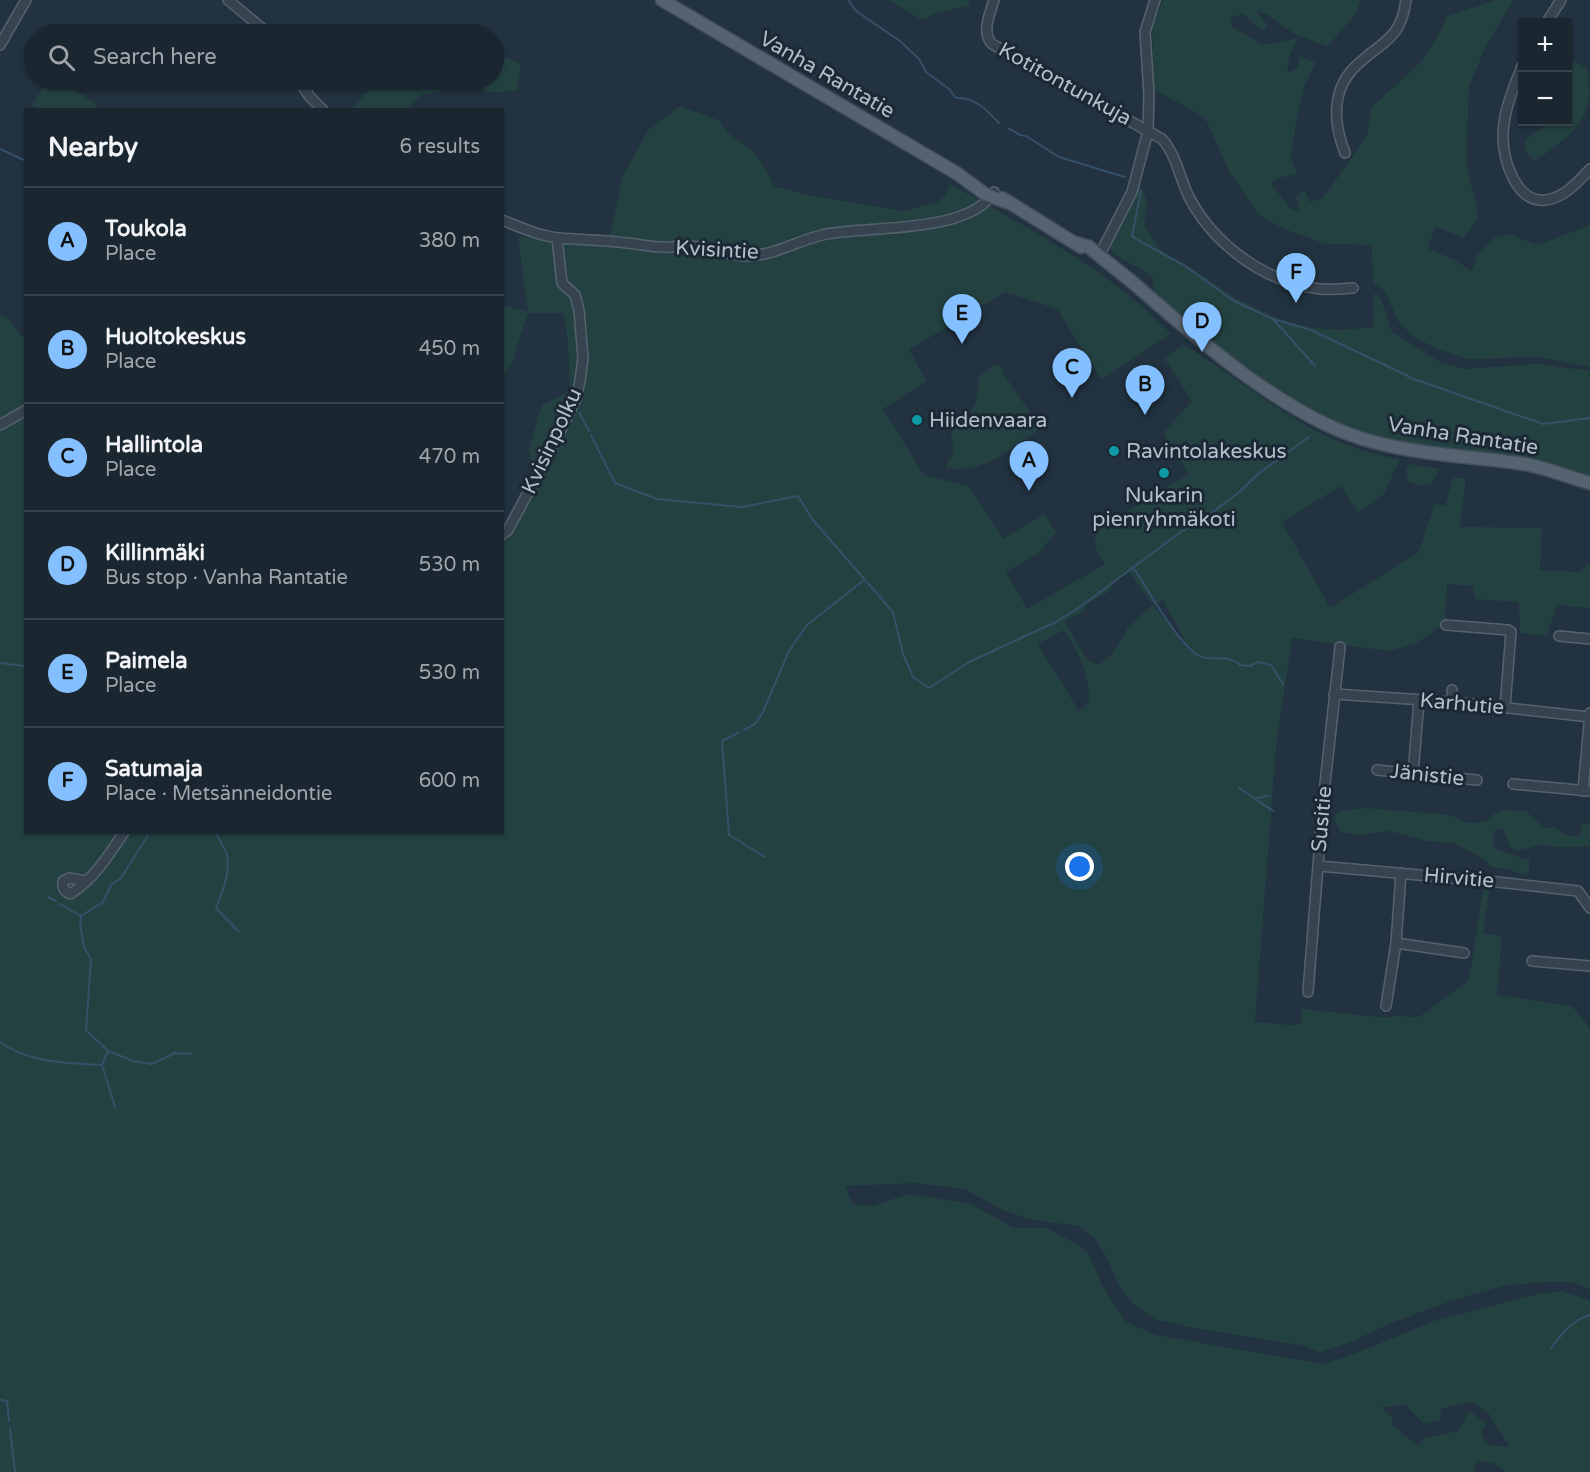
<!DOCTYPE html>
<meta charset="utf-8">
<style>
body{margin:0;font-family:"Varela Round",sans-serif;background:#27323c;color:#f1f3f6}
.controls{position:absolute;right:18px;top:18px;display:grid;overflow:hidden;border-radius:0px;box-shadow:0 2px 4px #0004}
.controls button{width:54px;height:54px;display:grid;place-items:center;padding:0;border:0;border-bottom:2px solid #38434c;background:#1a2630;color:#f1f3f6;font:30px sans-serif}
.you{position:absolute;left:1080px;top:867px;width:21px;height:21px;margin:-15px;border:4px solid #fff;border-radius:50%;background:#1a73e8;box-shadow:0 0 0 9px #1a73e833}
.badge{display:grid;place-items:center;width:39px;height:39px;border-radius:50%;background:#84c0ff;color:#111;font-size:20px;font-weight:700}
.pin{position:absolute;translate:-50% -50px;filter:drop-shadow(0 2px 3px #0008)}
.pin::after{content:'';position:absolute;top:32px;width:21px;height:18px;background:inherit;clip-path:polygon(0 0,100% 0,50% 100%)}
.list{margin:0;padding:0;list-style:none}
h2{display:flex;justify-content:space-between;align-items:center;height:78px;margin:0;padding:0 24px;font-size:26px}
h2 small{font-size:20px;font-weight:400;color:#9fa5ab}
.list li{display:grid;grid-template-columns:39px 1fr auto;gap:18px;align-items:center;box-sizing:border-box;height:108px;padding:0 24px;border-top:2px solid #38434c}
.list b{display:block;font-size:22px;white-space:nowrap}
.list p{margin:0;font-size:20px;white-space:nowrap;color:#9fa5ab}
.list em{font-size:20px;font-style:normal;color:#9fa5ab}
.icon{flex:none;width:33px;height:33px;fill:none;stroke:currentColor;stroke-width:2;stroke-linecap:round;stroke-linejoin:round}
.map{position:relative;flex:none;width:1590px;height:1472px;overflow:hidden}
.search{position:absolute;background:#1a2630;box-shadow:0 2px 4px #0004;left:24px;top:24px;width:480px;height:66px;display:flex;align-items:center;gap:15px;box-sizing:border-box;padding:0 21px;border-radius:33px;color:#9fa5ab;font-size:22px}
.panel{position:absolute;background:#1a2630;box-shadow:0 2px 4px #0004;left:24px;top:108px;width:480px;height:726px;border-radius:0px}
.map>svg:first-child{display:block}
</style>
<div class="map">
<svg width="1590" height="1472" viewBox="0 0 1590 1472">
<rect width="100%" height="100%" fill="#223240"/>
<g fill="#244141" fill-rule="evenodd">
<polygon points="889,0 966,0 969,1 970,5 937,13 922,20"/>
<path d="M1163 0H1360L1355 15 1327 47C1311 40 1295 35 1281 25 1271 17 1270 15 1256 10L1268 27 1262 31 1242 13 1237 18 1231 14 1232 27 1264 45 1298 38 1290 54 1287 73 1298 68 1300 57 1316 62 1304 87 1296 123 1291 158 1298 174 1277 178 1271 184 1292 210 1300 211 1296 198 1304 189 1310 202 1323 198 1367 136 1371 108 1422 61 1440 32 1447 16 1497 0H1513L1485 48 1469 87 1466 162 1479 218 1463 238 1435 226 1428 249 1456 260 1472 272 1477 255 1494 238 1509 234 1538 245 1590 225V367L1537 357 1469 359 1437 349 1413 336 1398 321 1385 291 1373 283 1372 245 1325 244 1282 228 1258 214 1229 171 1205 118 1154 89 1152 28Z"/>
<polygon points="494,53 521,64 517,91 488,92 469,80 494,80"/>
<path d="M1574 61 1588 70C1588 79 1590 89 1589 98 1585 128 1557 145 1535 161L1525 151V140L1542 128 1545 122H1568V75Z"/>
<polygon points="48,80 60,80 97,105 93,109 38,109 31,105"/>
<polygon points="380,80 455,80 442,91 421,95 406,109 350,109"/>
<path d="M680 106 720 121 727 132 757 155 775 187 809 195 904 211 939 202 945 195 950 184C1028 228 1108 269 1171 334L1101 379 1057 309 1005 292 909 350 927 381 883 409 924 475 969 486 1003 539 1044 514 1056 532 1039 553 1006 572 1027 609 1105 564 1095 547 1096 530 1189 474 1163 433 1192 401 1165 359 1183 344C1231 373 1274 410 1324 435 1347 446 1374 454 1399 460L1384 494 1358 513 1341 486 1282 522 1330 608 1419 552 1435 503 1445 506 1453 478H1466L1460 527 1542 528 1540 570 1579 572 1590 562V608L1557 605 1547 636 1520 633 1519 602 1474 599V586L1447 584 1445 623 1417 643 1389 651 1292 638 1276 747 1255 1022 1289 1025 1301 1024 1302 1009 1387 1018 1393 1016 1419 1017 1469 980 1484 884 1490 885 1483 933 1502 936 1497 995 1572 1006 1590 1028V1289L1571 1282H1541L1503 1286 1451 1301 1391 1323 1349 1343 1320 1352 1301 1345 1205 1330 1157 1320 1133 1304 1117 1282 1108 1259 1094 1238 1079 1226 1027 1219 1001 1209 964 1189 917 1183 845 1186 853 1204 873 1206 908 1194 971 1204 1014 1228H1047L1073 1242 1088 1253 1102 1285 1126 1322 1156 1335 1323 1364 1354 1354 1434 1321 1538 1294 1561 1291 1590 1300V1472H1505L1496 1464 1476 1461 1474 1472H0V429L25 415 26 832H502L503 532 532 481 529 448 542 405 570 391 568 344 564 313H528L511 365 503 377V305L528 312 518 236 608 244 623 176 648 130ZM1129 572 1153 605 1129 626 1111 656 1097 665 1087 659 1064 621 1084 611 1087 604 1110 591 1113 582ZM1163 600 1183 637V638L1178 636 1153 605ZM1064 630C1081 658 1087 667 1090 701L1079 711 1038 644ZM1472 1401 1489 1414 1509 1446H1491L1482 1437 1481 1431 1487 1424 1469 1411 1458 1431 1425 1438 1417 1445 1392 1425 1393 1418 1381 1407 1405 1405 1425 1424 1440 1420 1441 1409Z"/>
<polygon points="1138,181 1147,202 1144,225 1161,250 1196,271 1235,298 1277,318 1312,328 1341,330 1374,327 1374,293 1381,299 1392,332 1440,362 1464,369 1538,364 1590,371 1590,478 1478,456 1380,439 1329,424 1227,355 1167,307 1154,290 1153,278 1147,273 1114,254 1111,249 1111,243 1128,209"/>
<polygon points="0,316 5,316 25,339 25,406 0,421"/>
<path d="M997 364 1002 367 1003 373 1038 424 1037 431C1007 451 984 474 946 468L948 461 954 453 951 434 954 423C977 410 978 402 978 377Z"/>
<polygon points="1408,464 1439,469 1431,484 1423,486 1408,481 1406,471"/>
<polygon points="1365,808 1451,815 1468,823 1486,822 1493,814 1507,809 1511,811 1526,811 1544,828 1554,827 1565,835 1579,837 1583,824 1590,823 1590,846 1560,847 1540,845 1517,851 1510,847 1503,828 1494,831 1494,848 1524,859 1529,858 1529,871 1523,875 1511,870 1492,867 1483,858 1454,843 1427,841 1390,831 1358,835 1340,832 1334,818 1339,811"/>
</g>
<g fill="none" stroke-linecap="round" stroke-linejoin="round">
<g stroke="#355068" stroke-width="2">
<path d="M848 0 856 11 900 41 919 59 926 72 949 89 956 98C975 97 987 110 999 123"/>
<polyline points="1008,128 1020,135 1026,136 1059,157 1125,177"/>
<polyline points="0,149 26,161"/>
<polyline points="1141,191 1132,236 1138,240 1185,266 1234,301 1273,319 1311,330 1408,376"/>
<polyline points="1273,319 1315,366"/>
<polyline points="1408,377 1543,424 1590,418"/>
<polyline points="579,412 589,431"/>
<polyline points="591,435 615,483 657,499 742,507 798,496 812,519 893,612 903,654 913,677 929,688 969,662 1056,622 1080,607 1182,531 1205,518 1238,493 1258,474 1309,437"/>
<path d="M1133 567C1149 591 1175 639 1196 654 1208 663 1228 653 1240 665L1250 666 1258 662 1271 665 1283 684"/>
<polyline points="0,663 25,666"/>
<polyline points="744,730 755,724 763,712 789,651 807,625 864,580"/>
<polyline points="738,733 722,741 729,835 765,857"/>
<polyline points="1239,788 1273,811"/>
<polyline points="1257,798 1268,796"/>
<path d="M216 832C219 840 225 849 227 855 230 875 223 890 216 908L238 931"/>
<polyline points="48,897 56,901"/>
<polyline points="60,904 81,916 80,924 84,947 91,959 86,1030 108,1051 133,1061 152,1064 175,1053 192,1054"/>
<polyline points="81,916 103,902 111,885 121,878 150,832"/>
<path d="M0 1042C28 1063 68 1063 102 1065"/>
<polyline points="108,1051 102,1065 115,1107"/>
<path d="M1551 1348C1562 1334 1572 1320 1590 1315"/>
<polyline points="0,1400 7,1401 9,1421"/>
<polyline points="10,1429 15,1472"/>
</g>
<g stroke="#55626e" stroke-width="12">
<g id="minor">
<polyline points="228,0 269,34"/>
<path d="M994 0C990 14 981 32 992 44L1162 139C1176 154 1180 179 1189 197 1214 245 1266 283 1320 289 1331 290 1342 289 1353 288"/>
<polyline points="1547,22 1561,0"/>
<polyline points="0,45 26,0"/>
<path d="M1522 66C1513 89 1503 112 1503 137 1503 160 1516 203 1545 200 1563 199 1579 181 1590 169"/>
<polyline points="298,80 310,97 323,110"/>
<path d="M1345 153C1333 122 1331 88 1358 64 1383 41 1401 39 1406 0"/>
<path d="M502 220C520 227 539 236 559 238 581 240 604 240 627 243 639 244 651 247 663 247 672 248 681 245 690 246 710 247 728 256 748 256 775 255 797 241 822 235 866 225 968 235 994 192"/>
<polyline points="1099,256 1132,192 1148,131 1149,95 1145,32 1155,0"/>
<polyline points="0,425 26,410"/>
<polyline points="502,535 508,530 554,444 576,399 580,381 583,358 579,310 575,295 562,283 557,238"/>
<polyline points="1446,625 1508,630 1511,632 1505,707"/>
<polyline points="1559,636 1590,639"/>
<polyline points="1452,690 1454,702"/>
<polyline points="1334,694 1454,702 1590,717"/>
<polyline points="1377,770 1477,780"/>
<polyline points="1413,774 1419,700"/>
<polyline points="1513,784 1590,791"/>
<polyline points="1583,791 1590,713"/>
<polyline points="1319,866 1497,882 1578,891 1590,908"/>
<path d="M85 881 69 878 63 881C62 888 64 891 70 894 94 879 109 855 124 832"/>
<polyline points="1396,943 1464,953"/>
<polyline points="1532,961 1590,966"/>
<polyline points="1308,992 1323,802 1340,647"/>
<polyline points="1386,1006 1396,943 1401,873"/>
</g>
</g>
<g stroke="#404d59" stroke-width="15">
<g id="major">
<polyline points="662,0 958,174 985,194 1006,202"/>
<polyline points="1002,198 1081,247"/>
<path d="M1076 243 1089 247C1105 261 1122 273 1138 287 1201 342 1283 414 1363 439 1416 455 1470 456 1524 464 1547 468 1568 477 1590 483"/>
</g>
</g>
<use href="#minor" stroke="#374450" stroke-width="9"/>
<use href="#major" stroke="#556370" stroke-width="12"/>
</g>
<g fill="#0f9aa8" stroke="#1c2935" stroke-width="2">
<circle cx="917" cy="420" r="6"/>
<circle cx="1114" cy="451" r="6"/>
<circle cx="1164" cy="473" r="6"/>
</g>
<g text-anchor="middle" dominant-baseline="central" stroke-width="6" stroke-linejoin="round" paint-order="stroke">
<g font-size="21" fill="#b3bfcb" stroke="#1c2935">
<text transform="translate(827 75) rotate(30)">Vanha Rantatie</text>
<text transform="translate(1065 84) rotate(29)">Kotitontunkuja</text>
<text transform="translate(717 250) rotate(3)">Kvisintie</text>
<text transform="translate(1463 436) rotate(9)">Vanha Rantatie</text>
<text transform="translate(552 441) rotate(-65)">Kvisinpolku</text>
<text transform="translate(1462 704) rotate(5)">Karhutie</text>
<text transform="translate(1427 775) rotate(6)">Jänistie</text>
<text transform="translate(1322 819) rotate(-85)">Susitie</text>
<text transform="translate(1459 878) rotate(5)">Hirvitie</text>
</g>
<g font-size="21" fill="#b3bfcb" stroke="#1c2935" text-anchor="start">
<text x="929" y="420">Hiidenvaara</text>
<text x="1126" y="451">Ravintolakeskus</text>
<text x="1164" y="495" text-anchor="middle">Nukarin<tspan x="1164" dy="24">pienryhmäkoti</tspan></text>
</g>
</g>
</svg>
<div class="controls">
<button>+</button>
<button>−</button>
</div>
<div class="you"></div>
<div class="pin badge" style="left:1029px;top:491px">A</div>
<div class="pin badge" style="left:1145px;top:415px">B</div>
<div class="pin badge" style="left:1072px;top:398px">C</div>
<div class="pin badge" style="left:1202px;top:352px">D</div>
<div class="pin badge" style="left:962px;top:344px">E</div>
<div class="pin badge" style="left:1296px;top:303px">F</div>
<div class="search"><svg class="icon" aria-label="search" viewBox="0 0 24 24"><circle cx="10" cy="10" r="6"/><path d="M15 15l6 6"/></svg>Search here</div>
<section class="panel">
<h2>Nearby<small>6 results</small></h2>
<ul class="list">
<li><span class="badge">A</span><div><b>Toukola</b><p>Place</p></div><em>380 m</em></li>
<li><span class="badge">B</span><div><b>Huoltokeskus</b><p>Place</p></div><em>450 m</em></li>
<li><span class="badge">C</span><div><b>Hallintola</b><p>Place</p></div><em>470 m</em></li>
<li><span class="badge">D</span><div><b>Killinmäki</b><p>Bus stop · Vanha Rantatie</p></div><em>530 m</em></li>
<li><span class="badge">E</span><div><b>Paimela</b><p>Place</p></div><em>530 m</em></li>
<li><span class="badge">F</span><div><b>Satumaja</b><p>Place · Metsänneidontie</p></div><em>600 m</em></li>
</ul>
</section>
</div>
